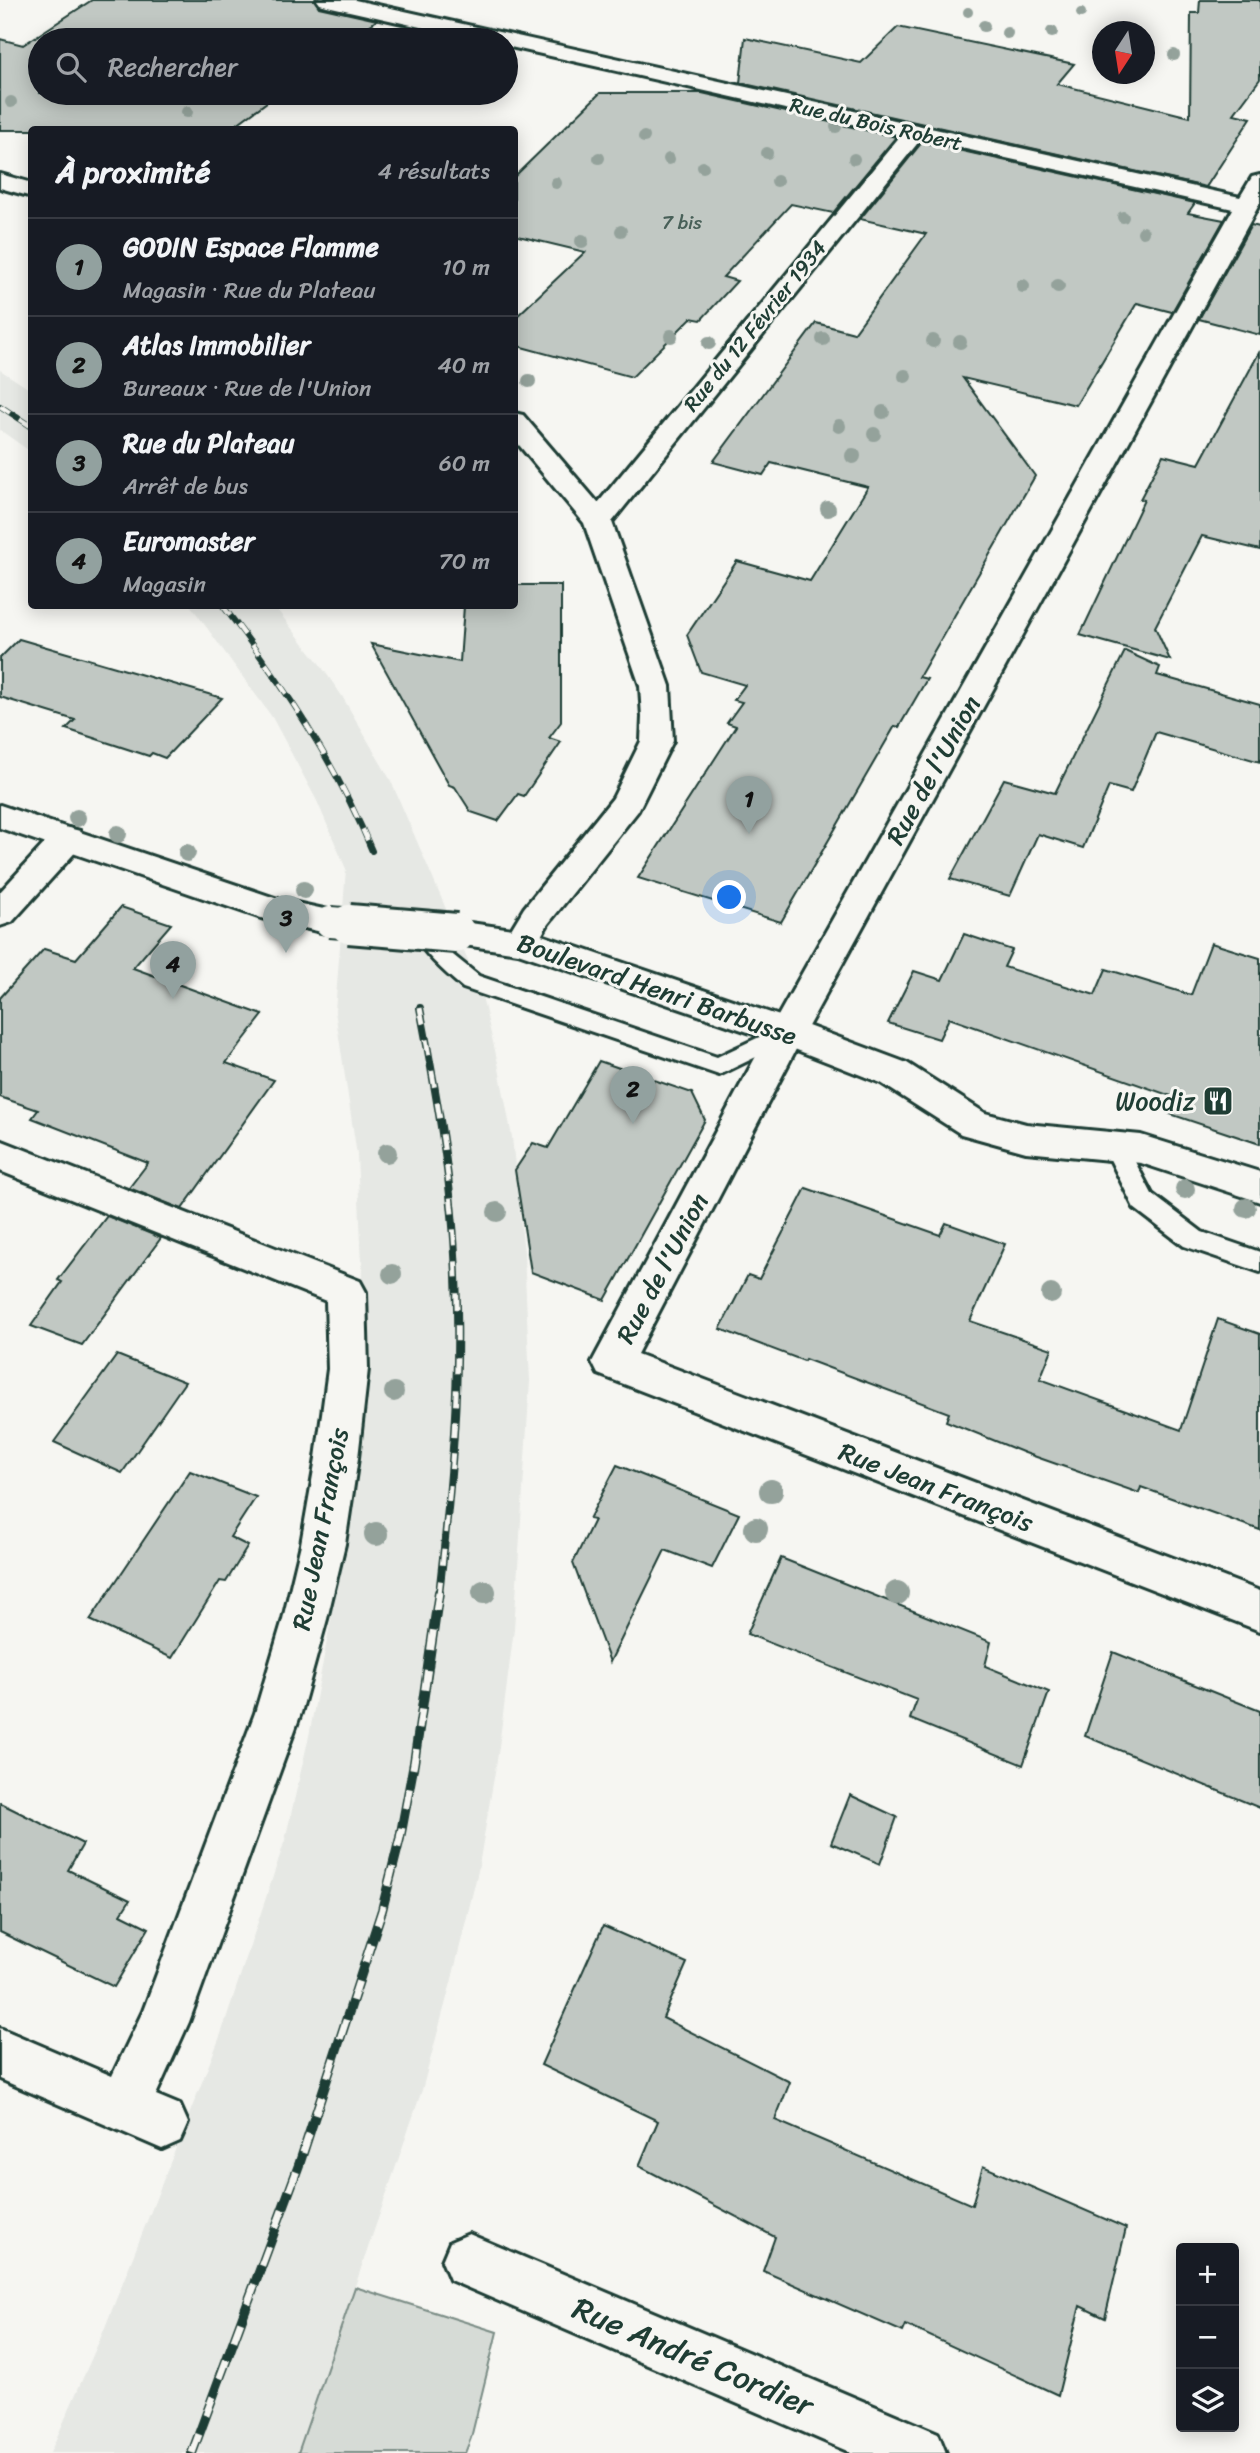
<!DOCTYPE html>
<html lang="fr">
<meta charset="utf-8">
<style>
body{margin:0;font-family:Sriracha,sans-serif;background:#20242c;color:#f1f3f6}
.controls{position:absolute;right:21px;bottom:21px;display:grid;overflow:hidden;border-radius:7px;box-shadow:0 4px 18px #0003}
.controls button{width:63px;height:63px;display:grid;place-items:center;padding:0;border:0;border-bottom:2px solid #363941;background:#171b24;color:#f1f3f6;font:35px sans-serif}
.compass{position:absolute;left:1092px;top:21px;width:63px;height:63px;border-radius:50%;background:#171b24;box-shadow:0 4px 18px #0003;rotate:192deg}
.you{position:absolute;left:730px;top:898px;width:24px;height:24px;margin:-18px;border:5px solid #fff;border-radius:50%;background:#1a73e8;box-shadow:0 0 0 10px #1a73e833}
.badge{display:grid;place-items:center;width:46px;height:46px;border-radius:50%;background:#92a19f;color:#111;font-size:23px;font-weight:700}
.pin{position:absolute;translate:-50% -58px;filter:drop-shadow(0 2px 4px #0008)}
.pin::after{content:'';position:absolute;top:37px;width:24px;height:21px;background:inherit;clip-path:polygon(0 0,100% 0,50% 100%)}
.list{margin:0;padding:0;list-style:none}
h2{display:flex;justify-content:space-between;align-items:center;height:91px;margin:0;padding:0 28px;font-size:30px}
h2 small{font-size:23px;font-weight:400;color:#9ea1a6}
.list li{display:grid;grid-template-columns:46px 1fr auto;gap:21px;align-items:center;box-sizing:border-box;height:98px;padding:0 28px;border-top:2px solid #363941}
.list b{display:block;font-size:26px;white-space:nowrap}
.list p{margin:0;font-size:23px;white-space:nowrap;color:#9ea1a6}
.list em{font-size:23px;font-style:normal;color:#9ea1a6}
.icon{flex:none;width:38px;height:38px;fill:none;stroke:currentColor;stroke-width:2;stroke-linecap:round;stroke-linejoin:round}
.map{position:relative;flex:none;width:1260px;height:2453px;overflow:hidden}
.search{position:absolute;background:#171b24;box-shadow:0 4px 18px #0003;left:28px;top:28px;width:490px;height:77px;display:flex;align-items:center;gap:18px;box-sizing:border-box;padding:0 24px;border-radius:38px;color:#9ea1a6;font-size:26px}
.panel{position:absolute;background:#171b24;box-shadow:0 4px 18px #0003;left:28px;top:126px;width:490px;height:483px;border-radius:7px}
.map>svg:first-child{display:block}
</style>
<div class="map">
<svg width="1260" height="2453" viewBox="0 0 1260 2453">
<rect width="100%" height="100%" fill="#f6f6f2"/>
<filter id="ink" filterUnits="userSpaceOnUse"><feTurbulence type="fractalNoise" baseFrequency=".0143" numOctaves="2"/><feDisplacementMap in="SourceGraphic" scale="14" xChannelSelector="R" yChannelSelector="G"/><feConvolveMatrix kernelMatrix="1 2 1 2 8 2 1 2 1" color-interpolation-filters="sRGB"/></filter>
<g filter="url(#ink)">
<g fill="#e6e8e4">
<polygon points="0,370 31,390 31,452 0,430"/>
<polygon points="191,606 274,606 319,663 342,696 391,781 480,988 498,1063 512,1137 524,1253 530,1381 514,1629 498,1754 478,1871 452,1979 422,2090 298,2453 50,2453 104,2330 221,2034 285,1840 309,1736 331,1619 359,1386 362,1265 357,1155 335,1011 346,869 317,801 272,717"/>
</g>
<polygon fill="#d6dbd6" stroke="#7a8c85" stroke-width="2" points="355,2287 497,2332 471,2438 465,2453 298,2453"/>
<g fill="#c1c8c3" stroke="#1f3d34" stroke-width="2">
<polygon points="92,0 314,0 319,7 377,20 350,40 40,40 40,93 279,93 229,130 0,130 0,39 23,45"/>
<polygon points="1200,0 1260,0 1260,79 1234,114 1251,118 1206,187 740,83 745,38 861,63 898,27 1074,64 1057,84 1190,117 1191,13 1199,13"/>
<polygon points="600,93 702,93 896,137 833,213 791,204 723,277 737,281 701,320 691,318 632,377 514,345 514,319 585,252 514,235 514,177"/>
<polygon points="922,142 1195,203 1188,213 1224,220 1172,312 1137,303 1076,405 963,378 1035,476 919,677 927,679 899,727 895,726 781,922 638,878 736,726 727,723 742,702 734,700 745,685 701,672 687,635 737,561 810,581 868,487 771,463 763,475 713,462 816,323 854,333 926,234 860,219"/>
<polygon points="1251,225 1260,227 1260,335 1199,319"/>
<polygon points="1260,351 1260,550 1202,536 1155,627 1170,660 1080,635 1144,500 1140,499 1163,455 1199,464"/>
<polygon points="514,585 561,585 561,722 549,738 561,742 524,796 518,794 498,821 471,812 455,787 449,785 371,644 460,662 464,606 514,606"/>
<polygon points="19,639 222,698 165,758 152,753 149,756 66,729 75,720 0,697 0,658"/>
<polygon points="1125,651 1160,667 1157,675 1260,704 1260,762 1156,732 1131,792 1109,786 1083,848 1038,834 1010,896 950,879 1004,779 1055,793"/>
<polygon points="121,907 171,924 133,968 263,1015 226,1063 274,1080 182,1209 129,1188 148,1163 32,1118 38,1110 0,1097 0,998 44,949 76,959"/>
<polygon points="964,934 1012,950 1004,967 1095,995 1106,969 1191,995 1211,943 1260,958 1260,1144 1170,1114 1177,1098 949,1018 939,1039 888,1023 914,971 942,980"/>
<polygon points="599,1061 692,1093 705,1120 605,1300 531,1272 515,1170 533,1143 548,1148"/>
<polygon points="806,1188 940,1235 946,1223 1005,1244 970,1321 1052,1349 1040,1379 1181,1430 1218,1319 1260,1334 1260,1530 1141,1487 1139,1493 1025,1453 946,1421 949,1413 805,1359 804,1361 720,1329 748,1275 759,1279"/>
<polygon points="107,1216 161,1238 82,1345 31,1326 62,1282 58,1280"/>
<polygon points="117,1355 185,1382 122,1473 54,1442"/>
<polygon points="617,1465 739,1514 712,1568 665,1550 610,1662 573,1563 594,1520 589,1519"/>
<polygon points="190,1471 256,1497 230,1537 248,1546 226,1582 220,1581 172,1658 90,1620"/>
<polygon points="781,1558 991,1642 985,1666 1049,1692 1023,1765 910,1719 917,1700 747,1634"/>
<polygon points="1113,1652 1260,1711 1260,1808 1085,1736"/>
<polygon points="850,1795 897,1817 880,1864 831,1843"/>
<polygon points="0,1803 83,1844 68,1870 130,1900 121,1914 149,1928 114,1987 0,1932"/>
<polygon points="603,1926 687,1963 663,2018 790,2082 775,2120 972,2205 983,2166 1126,2228 1105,2318 1080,2306 1058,2395 906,2325 903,2332 763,2271 775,2237 639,2166 658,2121 541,2065"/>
</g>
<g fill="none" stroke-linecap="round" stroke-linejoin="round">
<g stroke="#1f3d34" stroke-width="6">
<g id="lane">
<path d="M421 922 429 925 448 951 479 976 717 1057 787 1024 795 1026 798 1032 795 1038 719 1075 463 988C442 970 424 954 410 930L413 925Z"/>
<polygon points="1115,1136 1123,1139 1152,1194 1202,1232 1260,1252 1260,1272 1184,1246 1134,1208 1103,1145 1107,1139"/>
</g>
</g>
<g stroke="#1f3d34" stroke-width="6">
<g id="street">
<polygon points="317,0 355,0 1240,197 1252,177 1260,175 1260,203 805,1032 637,1354 1260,1591 1260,1631 598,1374 592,1362 769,1032 1233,209 921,139 612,522 670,686 673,741 638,811 548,924 533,950 521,953 509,950 504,941 524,908 613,798 641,741 642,717 640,686 584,523 514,439 514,413 523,415 598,503 901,135 506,46 506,40 478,40 327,6 320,4"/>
<polygon points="0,174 32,183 32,197 0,188"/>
<polygon points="68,828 80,831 84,839 80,847 12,922 0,926 0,892 56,831"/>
<polygon points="0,1140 360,1281 366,1292 368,1369 358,1458 345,1544 327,1619 301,1713 189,2022 156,2095 180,2105 188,2123 180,2141 162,2149 0,2079 0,2028 112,2076 143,2011 255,1713 283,1619 301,1544 316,1458 328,1369 326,1301 0,1171"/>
<polygon points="469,2234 938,2433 946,2453 852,2453 450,2280 442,2261 450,2242"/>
</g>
</g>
<g stroke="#1f3d34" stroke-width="6">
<g id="secondary">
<polygon points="0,805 278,899 342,913 347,922 342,931 330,934 261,918 0,828"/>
<polygon points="456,921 533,932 800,1023 907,1063 985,1113 1026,1124 1141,1135 1260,1172 1260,1202 1141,1163 1026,1152 961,1134 881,1083 774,1041 518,953 444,942 439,933 444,924"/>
</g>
</g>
<use href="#lane" fill="#f6f6f2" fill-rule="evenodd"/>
<use href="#street" fill="#f6f6f2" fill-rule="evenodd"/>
<use href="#secondary" fill="#f6f6f2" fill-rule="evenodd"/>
<g stroke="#1f3d34" stroke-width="6">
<g id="rail-far2">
<polyline points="0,406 32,427"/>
<path d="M223 606C282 683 335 761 372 851"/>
</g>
</g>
<g stroke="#1f3d34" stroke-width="8">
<path id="rail-far1" d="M420 1008C437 1097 453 1186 456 1276 461 1382 451 1489 439 1594"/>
</g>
<g stroke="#1f3d34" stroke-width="10">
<polyline id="rail" points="192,2453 299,2165 382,1910 400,1838 414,1763 439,1592"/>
</g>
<use href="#rail-far2" stroke="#f6f6f2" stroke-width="4.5" stroke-dasharray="12" stroke-linecap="butt"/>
<use href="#rail-far1" stroke="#f6f6f2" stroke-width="5" stroke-dasharray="16" stroke-linecap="butt"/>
<use href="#rail" stroke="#f6f6f2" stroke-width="7" stroke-dasharray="20" stroke-linecap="butt"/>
<g stroke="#1f3d34" stroke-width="34" stroke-linecap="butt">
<polyline id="secondary-bridge-far1" points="330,922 369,925"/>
</g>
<g stroke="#1f3d34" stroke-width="44" stroke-linecap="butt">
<polyline id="secondary-bridge" points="349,924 456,933"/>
</g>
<use href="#secondary-bridge-far1" stroke="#f6f6f2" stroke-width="30"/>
<use href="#secondary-bridge" stroke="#f6f6f2" stroke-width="38"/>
</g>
<g fill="#94a29b">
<circle cx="968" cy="12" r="5"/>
<circle cx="1081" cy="13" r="5"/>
<circle cx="984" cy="26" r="6"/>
<circle cx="1052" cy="32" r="6"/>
<circle cx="1007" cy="33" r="6"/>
<circle cx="1174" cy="55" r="6"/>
<circle cx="11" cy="102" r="6"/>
<circle cx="187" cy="112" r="6"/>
<circle cx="836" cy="127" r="6"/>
<circle cx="644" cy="137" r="6"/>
<circle cx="767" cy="153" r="6"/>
<circle cx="599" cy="158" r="6"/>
<circle cx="669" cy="159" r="6"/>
<circle cx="854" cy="159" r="6"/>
<circle cx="703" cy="167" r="6"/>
<circle cx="777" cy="181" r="6"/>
<circle cx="556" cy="183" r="6"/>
<circle cx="1123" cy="217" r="6"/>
<circle cx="621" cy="231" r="6"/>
<circle cx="1143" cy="232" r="6"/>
<circle cx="582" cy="241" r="7"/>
<circle cx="1023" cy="286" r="7"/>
<circle cx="1058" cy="286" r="7"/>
<circle cx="671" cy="336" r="7"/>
<circle cx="823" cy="339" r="7"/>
<circle cx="933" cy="341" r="7"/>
<circle cx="960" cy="342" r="7"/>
<circle cx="709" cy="343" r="7"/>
<circle cx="905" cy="376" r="7"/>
<circle cx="529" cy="381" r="7"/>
<circle cx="883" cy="412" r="7"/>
<circle cx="839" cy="426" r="7"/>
<circle cx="874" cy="434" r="7"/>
<circle cx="853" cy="456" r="8"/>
<circle cx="828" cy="509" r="8"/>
<circle cx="77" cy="818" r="9"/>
<circle cx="118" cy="834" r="9"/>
<circle cx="187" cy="853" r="9"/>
<circle cx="304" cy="890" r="9"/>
<circle cx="387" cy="1153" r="10"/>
<circle cx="1185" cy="1189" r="10"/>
<circle cx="1246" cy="1208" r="10"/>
<circle cx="497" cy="1212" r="10"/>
<circle cx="392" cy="1274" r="10"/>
<circle cx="1051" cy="1294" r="10"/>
<circle cx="394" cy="1392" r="10"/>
<circle cx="771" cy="1491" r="12"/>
<circle cx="756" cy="1529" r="12"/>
<circle cx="376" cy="1534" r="12"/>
<circle cx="484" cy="1592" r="12"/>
<circle cx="897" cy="1593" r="12"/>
</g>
</g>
<defs>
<g id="restaurant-square" transform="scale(1.575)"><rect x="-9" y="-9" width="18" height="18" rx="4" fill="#1f3d34" stroke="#f6f6f2"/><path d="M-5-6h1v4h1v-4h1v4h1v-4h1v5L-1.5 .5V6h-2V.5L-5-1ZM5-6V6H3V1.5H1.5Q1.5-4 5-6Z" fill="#fff"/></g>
</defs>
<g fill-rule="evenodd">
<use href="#restaurant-square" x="1218" y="1101"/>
</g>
<g text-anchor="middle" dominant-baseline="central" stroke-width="6" stroke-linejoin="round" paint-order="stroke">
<g font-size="19" fill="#486058">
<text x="682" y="222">7 bis</text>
</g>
<g font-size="21" fill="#1f3d34" stroke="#f6f6f2">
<text transform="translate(876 124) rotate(13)">Rue du Bois Robert</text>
<text transform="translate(755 326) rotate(-51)">Rue du 12 Février 1934</text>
</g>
<g font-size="26" fill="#1f3d34" stroke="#f6f6f2">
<text transform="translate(933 770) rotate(-61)">Rue de l'Union</text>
<text transform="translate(657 989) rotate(19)">Boulevard Henri Barbusse</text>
<text transform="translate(662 1268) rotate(-62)">Rue de l'Union</text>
<text transform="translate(936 1487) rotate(21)">Rue Jean François</text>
<text transform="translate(320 1529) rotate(-79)">Rue Jean François</text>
</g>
<g font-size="26" fill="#1f3d34" stroke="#f6f6f2" text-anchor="end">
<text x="1195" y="1101">Woodiz</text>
</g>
<g font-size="32" fill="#1f3d34" stroke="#f6f6f2">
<text transform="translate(693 2357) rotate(23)">Rue André Cordier</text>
</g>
</g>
</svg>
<div class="controls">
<button>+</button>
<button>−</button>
<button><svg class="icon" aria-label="layers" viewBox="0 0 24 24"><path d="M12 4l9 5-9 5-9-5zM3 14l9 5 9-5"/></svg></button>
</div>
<svg class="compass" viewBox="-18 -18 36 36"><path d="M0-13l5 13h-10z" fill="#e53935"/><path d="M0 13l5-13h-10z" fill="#9ea1a6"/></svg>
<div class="you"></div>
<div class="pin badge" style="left:749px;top:834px">1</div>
<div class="pin badge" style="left:633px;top:1124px">2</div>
<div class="pin badge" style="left:286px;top:953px">3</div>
<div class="pin badge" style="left:173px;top:999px">4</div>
<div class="search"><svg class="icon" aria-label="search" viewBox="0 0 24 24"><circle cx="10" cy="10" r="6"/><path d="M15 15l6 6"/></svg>Rechercher</div>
<section class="panel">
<h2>À proximité<small>4 résultats</small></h2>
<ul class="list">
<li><span class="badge">1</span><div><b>GODIN Espace Flamme</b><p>Magasin · Rue du Plateau</p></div><em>10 m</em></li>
<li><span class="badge">2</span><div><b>Atlas Immobilier</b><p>Bureaux · Rue de l'Union</p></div><em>40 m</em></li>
<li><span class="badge">3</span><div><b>Rue du Plateau</b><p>Arrêt de bus</p></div><em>60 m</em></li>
<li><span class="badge">4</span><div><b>Euromaster</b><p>Magasin</p></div><em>70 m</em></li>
</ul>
</section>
</div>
